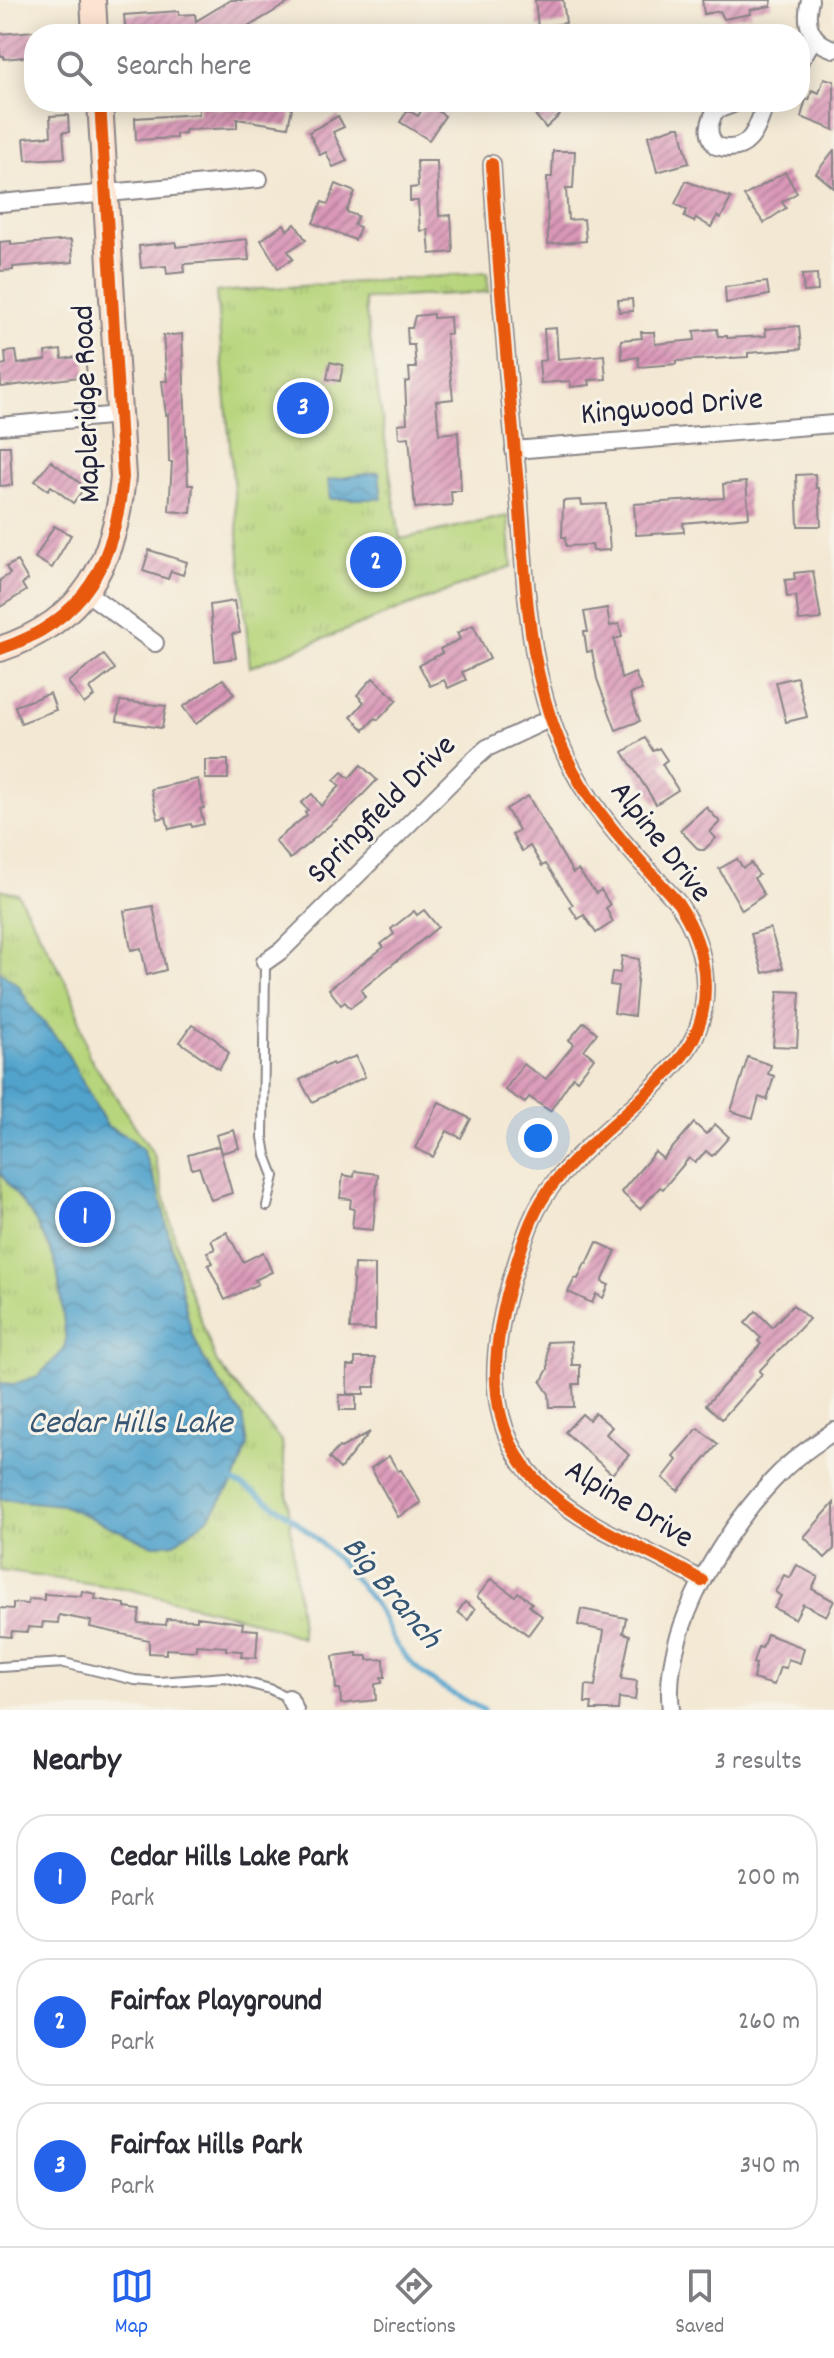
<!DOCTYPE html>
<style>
body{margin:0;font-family:Dekko,sans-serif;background:#f2f2f3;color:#2b2b33}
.you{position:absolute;left:538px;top:1138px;width:28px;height:28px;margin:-20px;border:6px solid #fff;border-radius:50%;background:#1a73e8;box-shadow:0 0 0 12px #1a73e833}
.badge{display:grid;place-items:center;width:52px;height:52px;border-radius:50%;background:#2563eb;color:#fff;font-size:26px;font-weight:700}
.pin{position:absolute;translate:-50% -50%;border:4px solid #fff;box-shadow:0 2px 8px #0006}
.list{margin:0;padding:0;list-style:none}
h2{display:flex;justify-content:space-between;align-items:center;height:104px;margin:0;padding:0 32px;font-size:34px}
h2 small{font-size:26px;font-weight:400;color:#7c7c81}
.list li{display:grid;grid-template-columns:52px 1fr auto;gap:24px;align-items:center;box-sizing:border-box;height:128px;margin:0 16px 16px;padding:0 16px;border:2px solid #e1e1e2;border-radius:32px}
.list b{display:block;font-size:30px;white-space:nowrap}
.list p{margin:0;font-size:26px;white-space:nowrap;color:#7c7c81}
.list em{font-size:26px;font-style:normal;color:#7c7c81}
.icon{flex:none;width:44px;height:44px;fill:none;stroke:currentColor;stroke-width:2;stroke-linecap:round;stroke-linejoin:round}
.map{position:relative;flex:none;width:834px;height:1710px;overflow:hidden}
.search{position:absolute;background:#fff;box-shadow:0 4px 20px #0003;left:24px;right:24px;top:24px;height:88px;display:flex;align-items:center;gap:20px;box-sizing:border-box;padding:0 28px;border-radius:32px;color:#7c7c81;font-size:30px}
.sheet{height:536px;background:#fff}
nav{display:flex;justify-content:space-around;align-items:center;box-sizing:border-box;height:112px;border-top:2px solid #e1e1e2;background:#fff;font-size:22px;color:#7c7c81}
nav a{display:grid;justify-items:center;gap:4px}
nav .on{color:#2563eb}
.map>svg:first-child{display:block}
</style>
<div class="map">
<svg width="834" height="1710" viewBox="0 0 834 1710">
<defs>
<pattern id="park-tufts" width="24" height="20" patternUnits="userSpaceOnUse" patternTransform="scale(2)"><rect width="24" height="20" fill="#b7d57c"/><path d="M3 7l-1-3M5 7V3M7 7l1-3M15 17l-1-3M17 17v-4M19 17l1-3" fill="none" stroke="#9db76c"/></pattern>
<pattern id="water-waves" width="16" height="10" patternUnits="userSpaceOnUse" patternTransform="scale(2)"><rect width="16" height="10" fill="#51a3cc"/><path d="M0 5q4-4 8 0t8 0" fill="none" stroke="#4384a7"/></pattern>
<pattern id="building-hatch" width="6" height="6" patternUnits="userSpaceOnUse" patternTransform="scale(2)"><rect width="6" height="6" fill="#da98b8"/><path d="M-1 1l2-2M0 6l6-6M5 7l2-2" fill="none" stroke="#b07c97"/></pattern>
</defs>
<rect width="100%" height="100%" fill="#f7f3e8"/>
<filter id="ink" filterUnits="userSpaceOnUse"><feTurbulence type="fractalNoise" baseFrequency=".0125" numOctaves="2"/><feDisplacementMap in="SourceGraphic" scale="16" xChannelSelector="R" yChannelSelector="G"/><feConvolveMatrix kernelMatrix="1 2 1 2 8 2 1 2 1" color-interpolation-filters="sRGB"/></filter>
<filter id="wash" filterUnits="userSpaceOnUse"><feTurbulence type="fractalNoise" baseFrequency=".006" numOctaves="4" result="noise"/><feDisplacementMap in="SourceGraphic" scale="32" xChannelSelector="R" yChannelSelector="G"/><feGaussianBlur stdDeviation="1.8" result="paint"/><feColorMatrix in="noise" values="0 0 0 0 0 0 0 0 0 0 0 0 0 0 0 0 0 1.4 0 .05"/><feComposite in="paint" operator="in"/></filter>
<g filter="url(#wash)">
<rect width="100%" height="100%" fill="#f3e8d3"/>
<g fill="url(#park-tufts)" stroke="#6c7c5c" stroke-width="2">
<polygon points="487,273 489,292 364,299 400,539 508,516 512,566 250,667 216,292"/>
<polygon points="0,889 18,894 72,993 89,1056 154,1155 185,1278 217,1363 282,1442 302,1638 249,1619 123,1588 0,1571"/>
</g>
<g fill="url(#water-waves)" stroke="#3a6284" stroke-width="2">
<polygon points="379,472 382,499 330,499 328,480"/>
<polygon points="0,971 19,986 31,1007 63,1046 107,1126 130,1138 142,1148 159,1192 192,1334 205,1361 243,1417 248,1445 234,1481 210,1516 175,1543 155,1545 147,1543 62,1505 0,1499 0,1383 14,1384 38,1376 63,1351 66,1340 57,1268 50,1249 34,1219 0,1173"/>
</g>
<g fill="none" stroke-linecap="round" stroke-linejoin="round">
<path stroke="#51a3cc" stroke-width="5" d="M231 1480C287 1507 336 1552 373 1602 384 1617 390 1637 400 1650 421 1678 454 1695 484 1710"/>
</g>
<g id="blocks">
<g fill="url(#building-hatch)">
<polygon points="231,0 293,0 236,34 126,34 124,15 179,11 179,15 195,14 196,21"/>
<polygon points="535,0 563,0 566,23 538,27"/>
<polygon points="702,0 771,0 771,6 750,10 751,14 724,19 720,11 704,14"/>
<polygon points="34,31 34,56 4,59 4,56 0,56 0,34"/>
<polygon points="824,78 834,81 834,130 801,117 806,99 809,100 812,90 819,93"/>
<polygon points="198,102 211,102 211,109 255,107 255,102 269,102 292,108 288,127 237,119 237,128 185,130 185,133 176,134 176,138 136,140 135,118 199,114"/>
<polygon points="524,102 547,102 560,115 546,128"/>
<polygon points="426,103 445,116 429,140 400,122 408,110 418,116"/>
<polygon points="68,115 69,132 63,132 65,158 26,160 24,138 51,136 50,116"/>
<polygon points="338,116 344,127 333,132 347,161 333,167 326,152 320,155 309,132"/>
<polygon points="675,127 680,127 689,163 657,172 648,136"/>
<polygon points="834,150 834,188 816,173"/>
<polygon points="553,151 575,151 573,189 566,189 568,220 584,219 586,241 548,244 547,177 552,177"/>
<polygon points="417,161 437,161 439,216 451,215 453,252 430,254 428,230 420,231 418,201 410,201 410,188 418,187"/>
<polygon points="785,172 797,193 782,202 786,208 764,223 744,196"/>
<polygon points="686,181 731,198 721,218 717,216 711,227 696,218 694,222 684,217 687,210 675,204"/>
<polygon points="336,184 355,192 346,212 358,216 354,225 360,227 355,240 313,223 322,202 328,204"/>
<polygon points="284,224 287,230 295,224 306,240 288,251 293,259 278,268 261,240"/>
<polygon points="247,239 249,260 184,264 185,272 167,274 166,266 141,268 139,246 176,242 176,247"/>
<polygon points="71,240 73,262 13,267 13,270 0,271 0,242 11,241 11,245"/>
<polygon points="817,274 818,291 804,292 802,275"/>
<polygon points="767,282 769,295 726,303 725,287"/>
<polygon points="632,299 633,311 619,312 618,300"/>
<polygon points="433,314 433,318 450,317 451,334 446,334 453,399 436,401 439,434 458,432 461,491 451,491 452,505 415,508 409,437 399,438 398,424 407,423 405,382 410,381 409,368 416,368 414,345 408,345 407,328 412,328 415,316"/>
<polygon points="799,326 801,349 748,353 748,357 676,361 676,364 639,367 638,357 622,359 621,340 642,338 641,332 654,332 655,344 695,340 694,331 717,329 718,336 727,336 727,338 766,336 765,329"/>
<polygon points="556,328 558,359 604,355 606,379 589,380 590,385 571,387 570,381 541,383 539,361 546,360 544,329"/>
<polygon points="182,334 188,485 193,485 191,513 169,511 172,462 169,462 168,414 166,415 162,381 167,381 163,336"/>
<polygon points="61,350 62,359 85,356 87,376 1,387 0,365 6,364 5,352 16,351 18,364 46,360 45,352"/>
<polygon points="330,362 343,365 340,381 327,379"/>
<polygon points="0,446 10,446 12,485 0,486"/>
<polygon points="51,461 85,487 73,503 51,486 48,490 35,481"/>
<polygon points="815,474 816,488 819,488 821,526 798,526 796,475"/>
<polygon points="746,482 749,517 683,523 684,532 636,535 634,504 724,498 723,484"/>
<polygon points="581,500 582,505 606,504 610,550 593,551 592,545 566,546 565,537 562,537 563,501"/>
<polygon points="54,526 71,535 52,568 35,558"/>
<polygon points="149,550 187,562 183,575 171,571 168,579 143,571"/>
<polygon points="17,561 28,580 22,584 26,591 0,607 0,580 10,574 6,567"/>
<polygon points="813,571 821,619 799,621 796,596 787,597 785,580 795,579 794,573"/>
<polygon points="234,601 240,633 232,634 236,658 215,661 210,605"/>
<polygon points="607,608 610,626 619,624 622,637 614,639 621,679 635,673 642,690 630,694 640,721 616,730 597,679 592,651 587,652 584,632 588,632 584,612"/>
<polygon points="473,625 490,659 462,672 466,680 448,688 444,680 430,686 419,665 442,653 440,649 460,639 457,633"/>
<polygon points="104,655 115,669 89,689 94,696 84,704 68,682"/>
<polygon points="797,677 807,717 786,722 776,682"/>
<polygon points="373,678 397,700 378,720 375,718 364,730 351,717 364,702 357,695"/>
<polygon points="223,679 234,694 196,724 183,707"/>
<polygon points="50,693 56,710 21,723 15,706"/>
<polygon points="120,701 166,706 162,728 117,721"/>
<polygon points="645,738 653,751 659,748 667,760 662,764 678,790 656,804 623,752"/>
<rect x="205" y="760" width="23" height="19"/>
<polygon points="361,765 377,780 350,808 290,859 275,841 307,815 305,812 308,810 301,803 312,794 321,806 340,786 334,780 342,772 349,778"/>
<polygon points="198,779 204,808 200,809 204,824 192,827 191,824 169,829 166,817 158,819 151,789"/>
<polygon points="528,796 573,873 578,870 596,893 601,890 610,905 606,908 613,922 596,933 584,915 578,919 570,907 573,905 546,864 542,866 530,846 522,851 512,835 519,830 506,809"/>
<polygon points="706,807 720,822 710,832 716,838 704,850 699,850 680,830"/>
<polygon points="737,859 743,868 751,863 759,875 754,878 764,895 742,910 719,869"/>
<polygon points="153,906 166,970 147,975 141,948 131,950 124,911"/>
<polygon points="424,910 438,927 361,990 365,997 350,1008 345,1002 341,1005 329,989 384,947 381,944 394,934 391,929 414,911 417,915"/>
<polygon points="770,928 783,968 763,973 751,934"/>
<polygon points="622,956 639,959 634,1016 614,1013 618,986 610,985 612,972 620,973"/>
<polygon points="778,991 800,992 797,1047 773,1046"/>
<polygon points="584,1022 597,1033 584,1050 594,1058 577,1080 573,1077 550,1111 529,1097 525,1103 505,1090 523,1064 546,1079 574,1044 569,1040"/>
<polygon points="192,1025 215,1039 229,1053 219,1069 180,1042"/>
<polygon points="356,1056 365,1077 312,1102 300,1080 332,1063 333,1065"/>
<polygon points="748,1057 771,1065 768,1074 774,1076 767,1100 759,1097 753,1118 731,1111"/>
<polygon points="439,1102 471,1119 461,1138 447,1131 433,1157 415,1148"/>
<polygon points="694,1123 706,1134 715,1124 729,1137 712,1156 706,1151 695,1163 689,1158 663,1189 660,1187 640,1209 621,1192 655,1152 663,1159"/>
<polygon points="234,1130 239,1148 221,1153 216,1135"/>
<polygon points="219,1146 232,1193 211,1200 199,1167 192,1169 188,1155"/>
<polygon points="355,1171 378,1174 373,1230 352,1228 354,1209 350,1208 351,1199 340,1198 343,1175 354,1177"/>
<polygon points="227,1232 243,1262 263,1252 272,1272 255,1280 258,1284 225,1300 208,1265 213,1263 207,1252 215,1249 211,1240"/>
<polygon points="597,1242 616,1251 602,1282 609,1285 603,1298 596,1294 592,1303 568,1292 575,1278 578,1279 585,1263 587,1264"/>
<polygon points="354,1264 375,1265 375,1330 350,1329"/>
<polygon points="793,1305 809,1319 759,1371 762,1374 722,1419 706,1405 761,1344 758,1341 761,1338 745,1323 756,1311 772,1327"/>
<polygon points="571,1341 572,1365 580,1365 580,1384 573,1384 574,1407 550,1407 549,1394 541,1382 548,1369 547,1342"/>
<polygon points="355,1358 375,1358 375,1387 364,1387 364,1394 347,1394 347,1366 355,1366"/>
<polygon points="339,1395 356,1395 356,1410 340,1410"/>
<polygon points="595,1413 612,1427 606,1434 629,1455 612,1474 565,1432 582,1414 589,1420"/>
<polygon points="698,1428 718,1444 678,1491 663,1478 677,1460 673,1456"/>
<polygon points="370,1432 340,1469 329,1458 339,1447 341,1448"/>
<polygon points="389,1456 398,1471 401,1470 421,1503 398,1517 371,1468"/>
<polygon points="834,1503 834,1549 825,1558 804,1537"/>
<polygon points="797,1565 818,1577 812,1589 834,1601 826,1616 803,1604 795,1619 774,1608 781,1596 775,1592 784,1575 790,1578"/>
<polygon points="491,1579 515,1596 518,1592 532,1603 529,1606 542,1616 528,1635 477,1597"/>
<polygon points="82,1591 96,1594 95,1599 125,1604 125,1608 140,1610 138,1623 166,1625 167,1619 197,1620 197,1617 243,1623 242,1629 258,1630 256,1658 241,1657 242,1651 226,1650 226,1647 196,1645 196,1651 166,1649 166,1654 149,1653 149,1640 90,1627 91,1621 59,1615 58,1623 43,1622 42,1628 28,1627 27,1632 12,1631 11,1637 0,1636 0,1608 13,1609 13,1603 28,1604 29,1599 44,1600 44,1594 81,1596"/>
<polygon points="465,1602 475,1609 468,1620 458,1612"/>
<polygon points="581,1609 626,1618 623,1633 630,1635 621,1679 637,1681 635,1700 619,1698 618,1710 591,1710 592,1703 585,1703 586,1685 595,1686 604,1631 578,1625"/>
<polygon points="767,1634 804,1648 800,1663 788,1659 786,1668 780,1667 774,1685 753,1679 756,1664 753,1663 758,1647 762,1648"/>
<polygon points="357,1653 357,1656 368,1656 368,1660 384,1659 385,1677 381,1677 382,1683 375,1684 376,1700 341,1704 340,1689 336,1689 333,1656"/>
</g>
</g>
</g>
<g filter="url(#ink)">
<use href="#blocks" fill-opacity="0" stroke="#8a8587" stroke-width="2"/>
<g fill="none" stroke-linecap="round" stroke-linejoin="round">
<g stroke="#8a8587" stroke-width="12">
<g id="lane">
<polyline points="265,962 263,1137 266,1155 274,1176 267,1206"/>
<polyline points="0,1667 64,1663 135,1680 159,1682 225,1677 270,1689 289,1698"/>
</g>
</g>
<g stroke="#8a8587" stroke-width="20">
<g id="street">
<path d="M810 0C804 23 810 42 834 49"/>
<polyline points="800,61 814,38"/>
<path d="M738 102 715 111C709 124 706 133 716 146 750 156 757 129 766 102"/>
<path d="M492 164C498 271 508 378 518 485 526 581 526 683 573 770 600 821 640 860 678 903 709 949 718 1015 679 1060 641 1105 591 1138 554 1183 534 1207 525 1236 516 1265 491 1343 478 1429 546 1490 591 1531 651 1550 702 1581"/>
<polyline points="0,203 259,179"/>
<polyline points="0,426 119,415"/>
<polyline points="514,450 834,424"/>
<polyline points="86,592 155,643"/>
<polyline points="265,962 282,950 469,764 487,748 551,718"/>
<polyline points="289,1698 295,1710"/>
<path d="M671 1710C661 1630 726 1526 781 1472 796 1456 816 1444 834 1431"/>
</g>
</g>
<g stroke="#8a8587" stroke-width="28">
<g id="secondary">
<polyline points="93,0 95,34"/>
<path d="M0 649C85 621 115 562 123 477L100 102"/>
</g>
</g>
<use href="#lane" stroke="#fff" stroke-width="8"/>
<use href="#street" stroke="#fff" stroke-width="16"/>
<use href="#secondary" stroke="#fde4d1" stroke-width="24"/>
<g stroke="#f7f3e8" stroke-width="17">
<g id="cycleway">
<path d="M492 164C498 271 508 378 518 485 526 581 526 683 573 770 600 821 640 860 678 903 709 949 718 1015 679 1060 641 1105 591 1138 554 1183 534 1207 525 1236 516 1265 491 1343 478 1429 546 1490 591 1531 651 1550 702 1581"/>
<path d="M0 649C85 621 115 562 123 477L100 102"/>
</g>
</g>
<use href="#cycleway" stroke="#e8590c" stroke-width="12"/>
</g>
</g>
<g text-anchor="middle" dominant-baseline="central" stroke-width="6" stroke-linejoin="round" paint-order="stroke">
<g font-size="32" fill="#22223b" stroke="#f7f3e8">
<text transform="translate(89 404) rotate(-92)">Mapleridge Road</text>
<text transform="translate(672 409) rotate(-5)">Kingwood Drive</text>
<text transform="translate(383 811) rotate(-45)">Springfield Drive</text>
<text transform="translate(659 843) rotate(52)">Alpine Drive</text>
<text transform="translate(628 1506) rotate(31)">Alpine Drive</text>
</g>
<g font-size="34" font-style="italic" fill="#355675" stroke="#f7f3e8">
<text x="130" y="1425">Cedar Hills Lake</text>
<text transform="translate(390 1594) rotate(50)">Big Branch</text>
</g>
</g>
</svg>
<div class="you"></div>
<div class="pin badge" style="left:85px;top:1217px">1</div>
<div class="pin badge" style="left:376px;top:562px">2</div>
<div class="pin badge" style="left:303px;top:408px">3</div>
<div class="search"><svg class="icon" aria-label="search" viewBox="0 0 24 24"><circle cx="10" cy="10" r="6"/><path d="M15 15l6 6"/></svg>Search here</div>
</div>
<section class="sheet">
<h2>Nearby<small>3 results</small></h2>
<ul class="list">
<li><span class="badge">1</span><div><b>Cedar Hills Lake Park</b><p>Park</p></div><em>200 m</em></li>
<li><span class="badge">2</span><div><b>Fairfax Playground</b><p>Park</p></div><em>260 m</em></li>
<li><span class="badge">3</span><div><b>Fairfax Hills Park</b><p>Park</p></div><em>340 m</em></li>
</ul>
</section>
<nav>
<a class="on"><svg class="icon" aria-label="map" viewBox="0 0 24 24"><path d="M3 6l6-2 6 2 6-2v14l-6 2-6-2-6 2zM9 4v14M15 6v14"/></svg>Map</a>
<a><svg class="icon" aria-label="directions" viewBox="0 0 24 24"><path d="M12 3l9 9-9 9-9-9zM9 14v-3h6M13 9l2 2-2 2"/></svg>Directions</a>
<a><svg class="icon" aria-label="saved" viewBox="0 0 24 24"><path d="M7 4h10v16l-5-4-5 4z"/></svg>Saved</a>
</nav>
